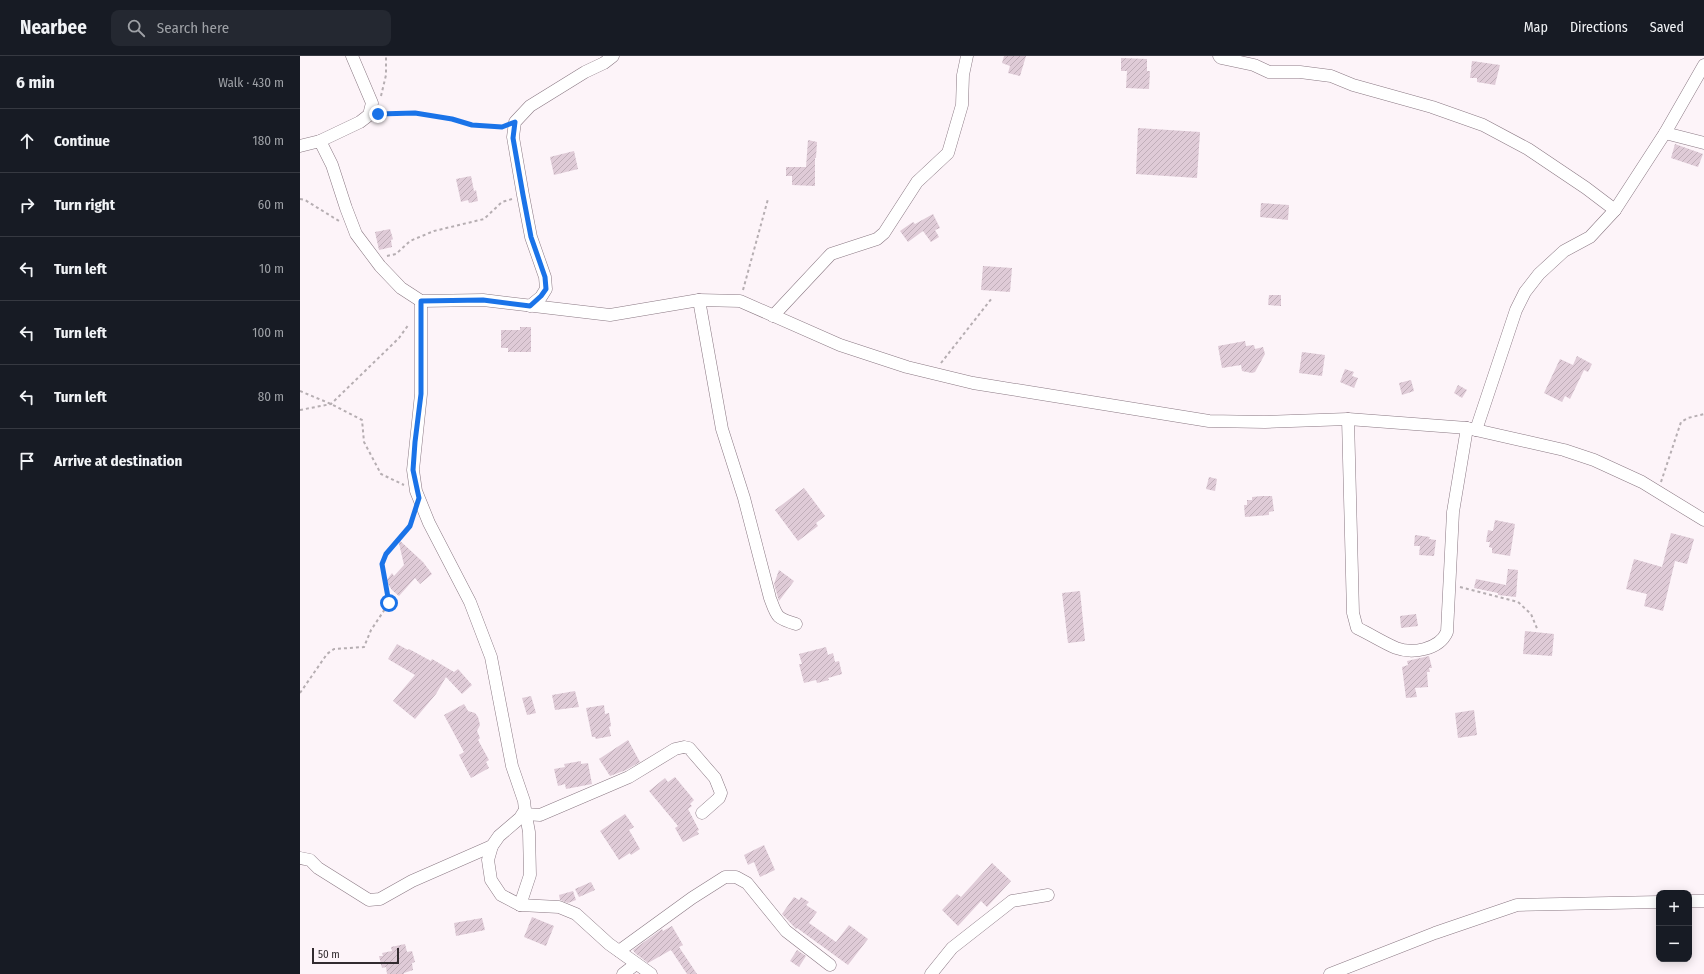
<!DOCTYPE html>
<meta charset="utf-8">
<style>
body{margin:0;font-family:"Fira Sans Condensed",sans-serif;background:#242831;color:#f1f3f6}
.controls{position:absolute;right:12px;bottom:12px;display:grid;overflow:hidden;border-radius:8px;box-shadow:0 2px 10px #0003}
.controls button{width:36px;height:36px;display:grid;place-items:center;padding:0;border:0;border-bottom:1px solid #363941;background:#171b24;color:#f1f3f6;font:20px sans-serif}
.scale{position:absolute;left:12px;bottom:10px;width:87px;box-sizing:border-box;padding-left:4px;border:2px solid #322b2f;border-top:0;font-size:11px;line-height:14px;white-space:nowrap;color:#322b2f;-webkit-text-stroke:3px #fdf4f9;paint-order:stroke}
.stop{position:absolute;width:12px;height:12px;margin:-9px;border:3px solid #1a73e8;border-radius:50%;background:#fff}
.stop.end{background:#1a73e8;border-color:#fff;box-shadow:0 1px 4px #0008}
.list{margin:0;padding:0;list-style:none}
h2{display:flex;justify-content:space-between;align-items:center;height:52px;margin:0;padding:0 16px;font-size:17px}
h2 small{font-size:13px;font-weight:400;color:#9ea1a6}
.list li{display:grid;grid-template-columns:26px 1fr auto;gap:12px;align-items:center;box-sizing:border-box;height:64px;padding:0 16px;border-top:1px solid #363941}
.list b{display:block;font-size:15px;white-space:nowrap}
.list em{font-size:13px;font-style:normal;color:#9ea1a6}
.icon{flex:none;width:22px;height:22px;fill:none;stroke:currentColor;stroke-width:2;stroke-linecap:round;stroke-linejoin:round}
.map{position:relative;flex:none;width:1404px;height:918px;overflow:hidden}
header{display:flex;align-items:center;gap:24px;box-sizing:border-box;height:56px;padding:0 20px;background:#171b24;border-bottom:1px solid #363941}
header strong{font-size:19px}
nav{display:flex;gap:22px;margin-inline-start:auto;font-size:14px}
.search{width:280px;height:36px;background:#242831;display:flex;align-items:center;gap:10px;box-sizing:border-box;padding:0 14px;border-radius:8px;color:#9ea1a6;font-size:15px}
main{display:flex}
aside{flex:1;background:#171b24}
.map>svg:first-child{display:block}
</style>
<header>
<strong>Nearbee</strong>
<div class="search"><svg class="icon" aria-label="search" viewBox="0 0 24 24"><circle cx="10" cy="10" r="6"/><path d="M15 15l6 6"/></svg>Search here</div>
<nav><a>Map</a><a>Directions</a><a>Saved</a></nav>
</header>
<main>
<aside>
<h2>6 min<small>Walk · 430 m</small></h2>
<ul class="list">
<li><svg class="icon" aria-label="ahead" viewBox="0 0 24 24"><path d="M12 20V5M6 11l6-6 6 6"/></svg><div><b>Continue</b></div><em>180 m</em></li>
<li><svg class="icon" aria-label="right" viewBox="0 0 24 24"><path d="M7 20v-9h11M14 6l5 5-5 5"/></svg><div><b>Turn right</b></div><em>60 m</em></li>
<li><svg class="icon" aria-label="left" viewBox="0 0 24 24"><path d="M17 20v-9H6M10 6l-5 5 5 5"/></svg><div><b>Turn left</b></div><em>10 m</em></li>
<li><svg class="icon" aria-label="left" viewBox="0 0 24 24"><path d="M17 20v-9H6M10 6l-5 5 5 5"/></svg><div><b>Turn left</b></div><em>100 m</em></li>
<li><svg class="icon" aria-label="left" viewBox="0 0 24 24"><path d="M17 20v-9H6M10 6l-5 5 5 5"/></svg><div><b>Turn left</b></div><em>80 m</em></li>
<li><svg class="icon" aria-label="arrive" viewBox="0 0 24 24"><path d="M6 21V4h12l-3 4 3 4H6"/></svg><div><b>Arrive at destination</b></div></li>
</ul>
</aside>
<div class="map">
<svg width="1404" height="918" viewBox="0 0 1404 918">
<defs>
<pattern id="building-hatch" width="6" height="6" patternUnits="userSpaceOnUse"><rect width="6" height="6" fill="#dfcbd7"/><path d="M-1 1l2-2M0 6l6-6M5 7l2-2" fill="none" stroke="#c0aeb9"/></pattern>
</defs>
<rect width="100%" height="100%" fill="#fdf4f9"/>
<g fill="url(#building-hatch)">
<polygon points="704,0 726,0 720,20 708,17 710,10 702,7"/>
<polygon points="821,2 847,3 847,15 850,15 849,33 826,32 827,15 821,15"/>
<polygon points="1172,5 1200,9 1195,29 1177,26 1177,22 1170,22"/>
<polygon points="838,72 900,76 897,122 836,118"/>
<polygon points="508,84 517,86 516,102 515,102 515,130 492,129 492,120 486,120 486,111 506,111"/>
<polygon points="1375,88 1403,98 1398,111 1371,102"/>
<polygon points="274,95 278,113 254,119 250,101"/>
<polygon points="171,120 174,135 176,134 178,145 169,147 168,144 161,146 156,123"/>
<polygon points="961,147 989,149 988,164 960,161"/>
<polygon points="633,158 640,172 635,174 639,181 631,186 623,175 608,186 600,175 613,166 615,168"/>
<polygon points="90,173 93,183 91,184 92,191 79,194 75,176"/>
<polygon points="683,210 712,212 710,236 681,234"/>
<polygon points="969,239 981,239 981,250 968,249"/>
<polygon points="220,271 231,271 231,296 208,296 208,292 201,292 201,274 220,274"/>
<polygon points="945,285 946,290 954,289 955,293 963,291 965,298 955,316 952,317 942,315 941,309 922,312 918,290"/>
<polygon points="1002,296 1025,299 1022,320 999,317"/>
<polygon points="1277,300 1292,308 1288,316 1284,314 1270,343 1265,340 1262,346 1244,337 1260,303 1273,309"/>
<polygon points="1045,313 1054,316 1052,320 1058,322 1054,332 1040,326"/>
<polygon points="1111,324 1114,335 1102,339 1099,327"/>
<polygon points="1158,329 1167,334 1162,342 1154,337"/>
<polygon points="909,421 917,423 915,435 906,433"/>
<polygon points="504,432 525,460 516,467 518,470 498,485 475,454"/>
<polygon points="962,440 972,440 974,455 969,456 969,459 945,461 944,449 947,449 947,444 952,444 952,441"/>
<polygon points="1195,464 1215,468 1210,500 1192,497 1192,492 1189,491 1190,486 1186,486 1188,474 1193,475"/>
<polygon points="1371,477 1394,483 1387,508 1375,505 1363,555 1344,550 1347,538 1326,533 1334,503 1362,511"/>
<polygon points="1115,479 1130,481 1129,483 1136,484 1134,500 1119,499 1120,490 1114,490"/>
<polygon points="98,483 123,506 132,518 120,528 115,522 99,540 92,534 86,525 92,517 94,520 104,509"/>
<polygon points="1208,513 1218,514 1216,541 1198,539 1198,537 1174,532 1176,523 1206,529"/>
<polygon points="479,514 494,525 479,545 474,528"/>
<polygon points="780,535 785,585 768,587 762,537"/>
<polygon points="1116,558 1118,570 1101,572 1100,560"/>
<polygon points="1225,575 1254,578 1252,600 1223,598"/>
<polygon points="97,588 108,594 109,593 131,605 132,603 154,616 158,613 172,629 162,638 146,621 136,638 115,663 93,645 115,619 88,603"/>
<polygon points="526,591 528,599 533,597 535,606 539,605 542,618 528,622 529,624 517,627 516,624 504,627 499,608 502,608 499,598"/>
<polygon points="1129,600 1132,612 1129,612 1130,616 1127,616 1128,631 1115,632 1117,641 1106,642 1102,611 1108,609 1107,605"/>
<polygon points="275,635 279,651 255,654 252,639"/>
<polygon points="231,640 236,657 227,659 222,642"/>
<polygon points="164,648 168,655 175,657 178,661 180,669 177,675 180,682 178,684 189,704 186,706 189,712 171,722 159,699 164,696 144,659"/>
<polygon points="304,649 305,658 309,657 311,670 309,671 311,680 296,683 295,681 292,681 286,652"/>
<polygon points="1174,654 1177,679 1158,682 1155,657"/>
<polygon points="328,684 340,706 326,714 310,720 299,703"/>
<polygon points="281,705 281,708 288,707 292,728 266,733 265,728 258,730 254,713 265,711 264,708"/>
<polygon points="375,721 394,744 390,748 392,750 388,753 399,774 397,775 399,778 383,786 375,772 378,770 349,735 365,722 368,726"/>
<polygon points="325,758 334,771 329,774 340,793 331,799 330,797 319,804 300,775"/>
<polygon points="464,789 475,814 460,821 454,806 448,809 444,799"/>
<polygon points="692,807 711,825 687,851 681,845 658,870 642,854 657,838 661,841"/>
<polygon points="291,826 295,834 279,841 275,833"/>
<polygon points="273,835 276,844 268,847 260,844 259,839"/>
<polygon points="494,841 499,844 501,841 509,846 506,849 517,856 509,867 536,886 549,869 568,883 548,909 497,872 496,873 482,858"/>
<polygon points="232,861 254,870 246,890 224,881"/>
<polygon points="182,862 185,874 156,880 154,867"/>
<polygon points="372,870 383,889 379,891 397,918 387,918 371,894 348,907 335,897 333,894 362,873 363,875"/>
<polygon points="105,888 107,896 112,895 115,906 112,907 113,914 104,917 104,918 87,918 86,911 82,912 79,900 83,900 82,897 92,895 91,891"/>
<polygon points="497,894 506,900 499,911 490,905"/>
</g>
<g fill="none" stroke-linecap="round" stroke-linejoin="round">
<g stroke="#8a7883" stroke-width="13">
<g id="street">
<polyline points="919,0 921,2 954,9 969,16 1000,16 1031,20 1053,29 1132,51 1183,69 1228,93 1286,132 1315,154"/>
<polyline points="1365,77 1404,87"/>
<polyline points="20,85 60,66 69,59 72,47 52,0"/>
<polyline points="0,90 20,85 32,109 46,152 56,178 80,210 101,232 121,245 183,244 310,259 399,244 440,245 540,289 607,311 673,327 909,365 965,366 1048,363 1167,372 1264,394 1294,404 1342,426 1404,464"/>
<path d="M399 244 422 373 444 442 470 542C477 561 476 562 496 568"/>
<polyline points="121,245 121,338 113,414 116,435 129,467 170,546 191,601 212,710 224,745 225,754 220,762 199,780 192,790 188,804 191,824 201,839 220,849 259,851 276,858 309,888 351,918"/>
<polyline points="230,250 241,241 246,233 245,221 231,181 223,139 213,81 215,66 230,50 285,16 304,7 313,0"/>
<polyline points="473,260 531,198 577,183 584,177 617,126 648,97 662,49 663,19 667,0"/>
<path d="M1048 363 1053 557 1057 572C1070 578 1082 586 1096 592 1112 598 1139 594 1147 576L1153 456 1167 372"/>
<polyline points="1176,374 1216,254 1225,236 1239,218 1264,195 1290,181 1315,154 1365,77 1404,9"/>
<polyline points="225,758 240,759 329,721 375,693 384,691 389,692 415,722 421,737 419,742 402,757"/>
<polyline points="0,802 10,804 18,812 69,844 80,843 112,825 192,790"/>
<polyline points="1389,845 1404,845"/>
<polyline points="220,849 230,819 229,776 225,754"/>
<polyline points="319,895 392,842 425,821 436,821 447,827 486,875 530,909"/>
<polyline points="323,918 336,908"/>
<polyline points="631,918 652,892 712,845 748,839"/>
<polyline points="1030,918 1135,877 1217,849 1359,846"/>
</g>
</g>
<g stroke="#b6aeb2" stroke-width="2" stroke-dasharray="3 3" stroke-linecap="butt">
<polyline points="81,40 86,19 86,0"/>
<polyline points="81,58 115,57 152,63 172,69 203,71"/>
<polyline points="0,143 5,144 39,165"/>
<polyline points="87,200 96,198 110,185 134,175 184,163 202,146 212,143"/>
<polyline points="443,234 468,143"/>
<polyline points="641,307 692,242"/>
<polyline points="0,335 31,348 62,364 64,386 81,418 104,429"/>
<polyline points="0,354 31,348 99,282 109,268"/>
<polyline points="1361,426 1381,366 1388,362 1404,358"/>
<polyline points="1160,531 1218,546 1231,558 1238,575"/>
<path d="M0 637 27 598 34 593 64 591 71 574 89 547C87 536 81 517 83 507 86 489 107 479 113 460"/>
</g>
<use href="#street" stroke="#fff" stroke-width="12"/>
</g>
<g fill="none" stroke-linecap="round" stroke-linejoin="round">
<polyline stroke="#1a73e8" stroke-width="5" points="78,58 115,57 152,63 172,69 202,71 215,66 213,82 223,139 231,181 245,221 246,233 241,240 230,250 183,244 121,245 121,338 115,386 113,414 119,442 110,470 86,498 82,508 89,547"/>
</g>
</svg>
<div class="controls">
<button>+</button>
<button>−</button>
</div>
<div class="scale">50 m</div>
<div class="stop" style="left:89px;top:547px"></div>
<div class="stop end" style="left:78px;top:58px"></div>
</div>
</main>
